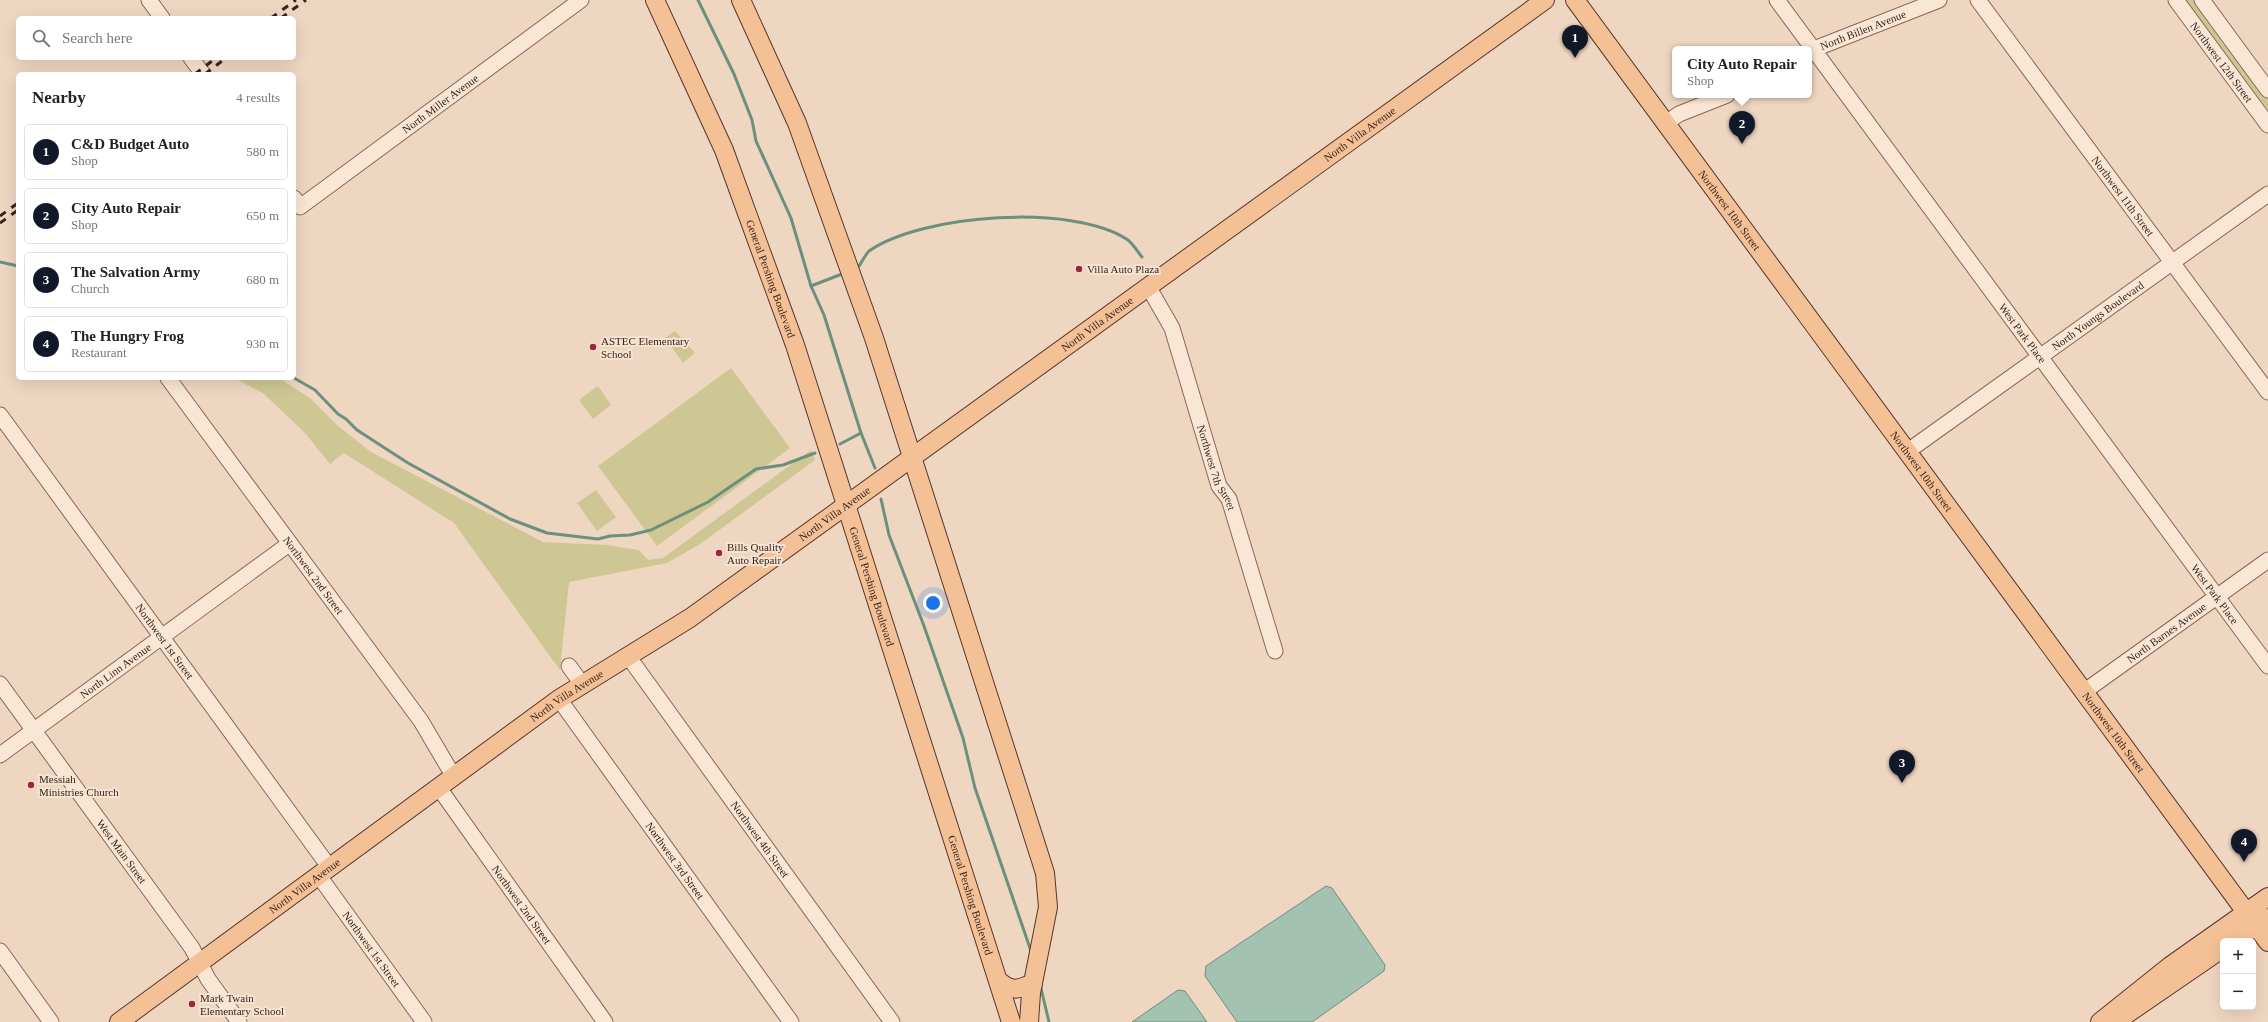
<!DOCTYPE html>
<meta charset="utf-8">
<style>
body{margin:0;font-family:Georgia,serif;background:#f6f6f6;color:#222}
.controls{position:absolute;right:12px;bottom:12px;display:grid;overflow:hidden;border-radius:6px;box-shadow:0 4px 16px #0002}
.controls button{width:36px;height:36px;display:grid;place-items:center;padding:0;border:0;border-bottom:1px solid #e0e0e0;background:#fff;color:#222;font:20px sans-serif}
.you{position:absolute;left:933px;top:603px;width:14px;height:14px;margin:-10px;border:3px solid #fff;border-radius:50%;background:#1a73e8;box-shadow:0 0 0 6px #1a73e833}
.badge{display:grid;place-items:center;width:26px;height:26px;border-radius:50%;background:#111827;color:#fff;font-size:13px;font-weight:700}
.pin{position:absolute;translate:-50% -33px;filter:drop-shadow(0 1px 2px #0008)}
.pin::after{content:'';position:absolute;top:21px;width:14px;height:12px;background:inherit;clip-path:polygon(0 0,100% 0,50% 100%)}
.popup{position:absolute;left:1672px;top:46px;width:140px;height:52px;box-sizing:border-box;display:grid;place-content:center;border-radius:6px;background:#fff;filter:drop-shadow(0 1px 3px #0005);font-size:13px;white-space:nowrap;color:#767676}
.popup b{font-size:15px;color:#222}
.popup::after{content:'';position:absolute;left:50%;top:100%;margin-left:-8px;border:8px solid transparent;border-top-color:#fff}
.list{margin:0;padding:0;list-style:none}
h2{display:flex;justify-content:space-between;align-items:center;height:52px;margin:0;padding:0 16px;font-size:17px}
h2 small{font-size:13px;font-weight:400;color:#767676}
.list li{display:grid;grid-template-columns:26px 1fr auto;gap:12px;align-items:center;box-sizing:border-box;height:56px;margin:0 8px 8px;padding:0 8px;border:1px solid #e0e0e0;border-radius:6px}
.list b{display:block;font-size:15px;white-space:nowrap}
.list p{margin:0;font-size:13px;white-space:nowrap;color:#767676}
.list em{font-size:13px;font-style:normal;color:#767676}
.icon{flex:none;width:22px;height:22px;fill:none;stroke:currentColor;stroke-width:2;stroke-linecap:round;stroke-linejoin:round}
.map{position:relative;flex:none;width:2268px;height:1022px;overflow:hidden}
.search{position:absolute;background:#fff;box-shadow:0 4px 16px #0002;left:16px;top:16px;width:280px;height:44px;display:flex;align-items:center;gap:10px;box-sizing:border-box;padding:0 14px;border-radius:6px;color:#767676;font-size:15px}
.panel{position:absolute;background:#fff;box-shadow:0 4px 16px #0002;left:16px;top:72px;width:280px;height:308px;border-radius:6px}
.map>svg:first-child{display:block}
</style>
<div class="map">
<svg width="2268" height="1022" viewBox="0 0 2268 1022">
<rect width="100%" height="100%" fill="#efd6c1"/>
<g fill="#cec794">
<polygon points="2183,0 2194,0 2268,100 2268,115"/>
<polygon points="675,331 695,353 683,363 665,338"/>
<polygon points="731,368 790,448 657,546 598,466"/>
<polygon points="234,378 279,378 310,398 338,426 371,452 543,542 607,545 639,550 648,560 663,558 811,450 815,460 700,544 667,563 569,582 560,670 454,523 344,453 330,464 305,433 263,393"/>
<polygon points="598,386 611,405 593,419 579,400"/>
<polygon points="596,490 616,517 597,531 577,503"/>
</g>
<g fill="#a4c2b2" stroke="#6a907e">
<polygon points="1326,886 1332,888 1385,965 1384,971 1312,1022 1237,1022 1205,976 1206,966"/>
<polygon points="1178,990 1185,991 1207,1022 1132,1022"/>
</g>
<g fill="none" stroke-linecap="round" stroke-linejoin="round">
<g stroke="#6a907e" stroke-width="3">
<polyline points="698,0 734,74 752,120 756,141 791,218 811,286 824,315 861,433 875,468"/>
<polyline points="0,262 18,266"/>
<path d="M859 266C862 262 865 255 869 251 922 214 1074 203 1128 240 1133 244 1138 252 1142 257"/>
<polyline points="811,286 842,274"/>
<polyline points="294,378 315,390 338,414 346,419 357,430 408,463 510,519 547,533 598,539 610,536 630,535 651,530 708,502 756,469 783,465 815,453"/>
<polyline points="840,444 861,433"/>
<polyline points="881,499 889,535 924,626 963,738 975,788 1032,954"/>
<polyline points="1040,984 1049,1022"/>
</g>
<g stroke="#8a6658" stroke-width="17">
<g id="minor">
<polyline points="149,0 162,18"/>
<path id="s1" d="M1777 0 2268 666"/>
<path id="s2" d="M1978 0 2268 392"/>
<path id="s3" d="M2176 0 2268 125"/>
<polyline points="2202,0 2268,90"/>
<path id="s4" d="M1809 51 1939 0"/>
<polyline points="191,58 203,74"/>
<polyline points="1666,123 1679,114 1727,95"/>
<path id="s5" d="M294 198 300 207 581 0"/>
<path id="s6" d="M1149 288 1172 328 1219 486 1229 499 1275 651"/>
<path id="s7" d="M168 378 421 721 454 777"/>
<path id="s8" d="M0 415 330 868"/>
<path id="s9" d="M1908 451 2268 194"/>
<path id="s10" d="M628 656 892 1022"/>
<polyline points="569,666 582,684"/>
<path id="s11" d="M0 684 192 948 208 979 239 1022"/>
<path id="s12" d="M2085 691 2268 560"/>
<path id="s13" d="M559 699 791 1022"/>
<path id="s14" d="M0 755 289 544"/>
<path id="s15" d="M439 788 605 1022"/>
<path id="s16" d="M319 876 424 1022"/>
<polyline points="0,951 51,1022"/>
</g>
</g>
<g stroke="#57362c" stroke-width="20">
<g id="major">
<path id="s17" d="M655 0 724 150 795 345 1011 1022"/>
<polyline points="741,0 797,123 874,338 1045,873 1048,907 1031,993 1029,1022"/>
<path id="s18" d="M1575 0 2268 942"/>
<polyline points="2233,941 2268,918"/>
<path d="M998 980C1011 992 1018 990 1033 983"/>
<polyline points="2121,1018 2223,948"/>
<path id="s19" d="M119 1022 559 699 690 618 1545 0"/>
<polyline points="2100,1022 2170,966 2268,897"/>
</g>
</g>
<use href="#minor" stroke="#fae6d4" stroke-width="15"/>
<use href="#major" stroke="#f4c197" stroke-width="18"/>
<g stroke="#39241d" stroke-width="3" stroke-dasharray="7 7" stroke-linecap="butt">
<polyline points="271,18 296,0"/>
<polyline points="281,18 306,0"/>
<polyline points="195,74 216,58"/>
<polyline points="205,74 226,58"/>
<polyline points="0,216 18,203"/>
<polyline points="0,223 18,210"/>
</g>
</g>
<g fill="#9b2542" stroke="#f7e3d1" stroke-width="1.5">
<circle cx="1079" cy="269" r="4"/>
<circle cx="593" cy="347" r="4"/>
<circle cx="719" cy="553" r="4"/>
<circle cx="31" cy="785" r="4"/>
<circle cx="192" cy="1004" r="4"/>
</g>
<g text-anchor="middle" dominant-baseline="central" stroke-width="4" stroke-linejoin="round" paint-order="stroke">
<g font-size="11" fill="#39241d" stroke="#f7e3d1">
<text stroke="none"><textPath href="#s4" startOffset="58">North Billen Avenue</textPath></text>
<text stroke="none"><textPath href="#s3" startOffset="77">Northwest 12th Street</textPath></text>
<text stroke="none"><textPath href="#s5" startOffset="185">North Miller Avenue</textPath></text>
<text stroke="none"><textPath href="#s19" startOffset="1526">North Villa Avenue</textPath></text>
<text stroke="none"><textPath href="#s2" startOffset="244">Northwest 11th Street</textPath></text>
<text stroke="none"><textPath href="#s18" startOffset="261">Northwest 10th Street</textPath></text>
<text stroke="none"><textPath href="#s17" startOffset="302">General Pershing Boulevard</textPath></text>
<text stroke="none"><textPath href="#s9" startOffset="233">North Youngs Boulevard</textPath></text>
<text stroke="none"><textPath href="#s19" startOffset="1202">North Villa Avenue</textPath></text>
<text stroke="none"><textPath href="#s1" startOffset="414">West Park Place</textPath></text>
<text stroke="none"><textPath href="#s6" startOffset="193">Northwest 7th Street</textPath></text>
<text stroke="none"><textPath href="#s18" startOffset="585">Northwest 10th Street</textPath></text>
<text stroke="none"><textPath href="#s19" startOffset="878">North Villa Avenue</textPath></text>
<text stroke="none"><textPath href="#s7" startOffset="245">Northwest 2nd Street</textPath></text>
<text stroke="none"><textPath href="#s17" startOffset="626">General Pershing Boulevard</textPath></text>
<text stroke="none"><textPath href="#s1" startOffset="738">West Park Place</textPath></text>
<text stroke="none"><textPath href="#s12" startOffset="100">North Barnes Avenue</textPath></text>
<text stroke="none"><textPath href="#s8" startOffset="280">Northwest 1st Street</textPath></text>
<text stroke="none"><textPath href="#s14" startOffset="143">North Linn Avenue</textPath></text>
<text stroke="none"><textPath href="#s19" startOffset="554">North Villa Avenue</textPath></text>
<text stroke="none"><textPath href="#s18" startOffset="909">Northwest 10th Street</textPath></text>
<text stroke="none"><textPath href="#s10" startOffset="226">Northwest 4th Street</textPath></text>
<text stroke="none"><textPath href="#s11" startOffset="207">West Main Street</textPath></text>
<text stroke="none"><textPath href="#s13" startOffset="199">Northwest 3rd Street</textPath></text>
<text stroke="none"><textPath href="#s19" startOffset="230">North Villa Avenue</textPath></text>
<text stroke="none"><textPath href="#s17" startOffset="950">General Pershing Boulevard</textPath></text>
<text stroke="none"><textPath href="#s15" startOffset="143">Northwest 2nd Street</textPath></text>
<text stroke="none"><textPath href="#s16" startOffset="90">Northwest 1st Street</textPath></text>
</g>
<g font-size="11" fill="#39241d" stroke="#f7e3d1" text-anchor="start">
<text x="1087" y="269">Villa Auto Plaza</text>
<text x="601" y="341">ASTEC Elementary<tspan x="601" dy="13">School</tspan></text>
<text x="727" y="547">Bills Quality<tspan x="727" dy="13">Auto Repair</tspan></text>
<text x="39" y="779">Messiah<tspan x="39" dy="13">Ministries Church</tspan></text>
<text x="200" y="998">Mark Twain<tspan x="200" dy="13">Elementary School</tspan></text>
</g>
</g>
</svg>
<div class="controls">
<button>+</button>
<button>−</button>
</div>
<div class="you"></div>
<div class="pin badge" style="left:1575px;top:58px">1</div>
<div class="pin badge" style="left:1742px;top:144px">2</div>
<div class="popup"><b>City Auto Repair</b>Shop</div>
<div class="pin badge" style="left:1902px;top:783px">3</div>
<div class="pin badge" style="left:2244px;top:862px">4</div>
<div class="search"><svg class="icon" aria-label="search" viewBox="0 0 24 24"><circle cx="10" cy="10" r="6"/><path d="M15 15l6 6"/></svg>Search here</div>
<section class="panel">
<h2>Nearby<small>4 results</small></h2>
<ul class="list">
<li><span class="badge">1</span><div><b>C&amp;D Budget Auto</b><p>Shop</p></div><em>580 m</em></li>
<li><span class="badge">2</span><div><b>City Auto Repair</b><p>Shop</p></div><em>650 m</em></li>
<li><span class="badge">3</span><div><b>The Salvation Army</b><p>Church</p></div><em>680 m</em></li>
<li><span class="badge">4</span><div><b>The Hungry Frog</b><p>Restaurant</p></div><em>930 m</em></li>
</ul>
</section>
</div>
